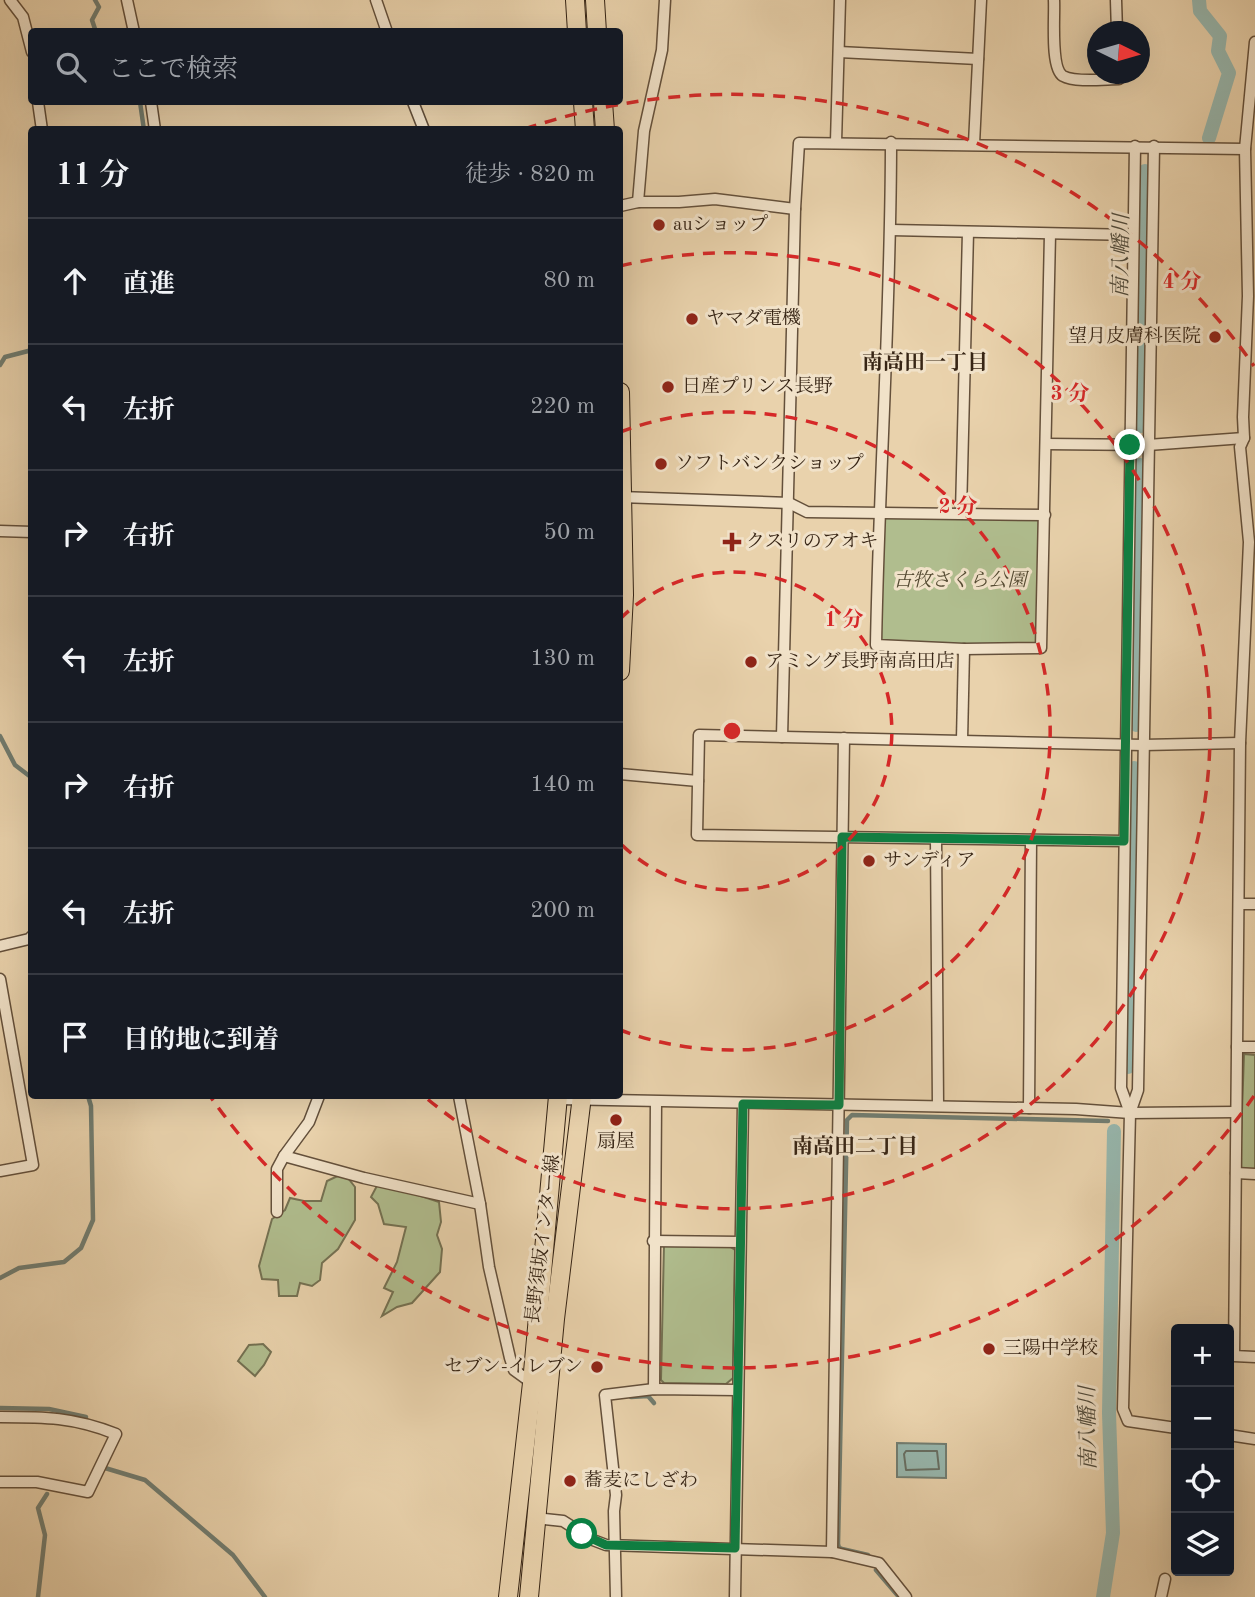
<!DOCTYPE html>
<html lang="ja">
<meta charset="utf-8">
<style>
body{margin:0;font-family:"Old Standard TT","Noto Serif JP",serif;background:#242831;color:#f1f3f6}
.controls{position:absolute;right:21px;bottom:21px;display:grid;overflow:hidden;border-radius:7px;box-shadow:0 7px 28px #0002}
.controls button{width:63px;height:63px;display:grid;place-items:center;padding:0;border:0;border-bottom:2px solid #363941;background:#171b24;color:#f1f3f6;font:35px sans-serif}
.compass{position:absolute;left:1087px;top:21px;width:63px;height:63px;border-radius:50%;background:#171b24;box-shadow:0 7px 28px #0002;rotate:95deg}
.stop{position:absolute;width:21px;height:21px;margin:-16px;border:5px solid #0b8043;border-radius:50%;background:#fff}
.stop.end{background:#0b8043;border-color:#fff;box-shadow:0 2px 7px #0008}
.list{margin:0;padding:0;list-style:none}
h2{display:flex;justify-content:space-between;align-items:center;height:91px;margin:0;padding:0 28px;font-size:30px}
h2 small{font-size:23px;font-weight:400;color:#9ea1a6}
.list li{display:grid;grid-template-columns:46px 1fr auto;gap:21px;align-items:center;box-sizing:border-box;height:126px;padding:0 28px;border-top:2px solid #363941}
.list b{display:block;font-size:26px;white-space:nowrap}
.list em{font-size:23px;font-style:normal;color:#9ea1a6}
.icon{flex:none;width:38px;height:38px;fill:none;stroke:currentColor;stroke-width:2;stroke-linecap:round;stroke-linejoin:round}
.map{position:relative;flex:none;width:1255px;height:1597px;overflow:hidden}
.search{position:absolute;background:#171b24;box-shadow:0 7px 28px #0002;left:28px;top:28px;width:595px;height:77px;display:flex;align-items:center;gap:18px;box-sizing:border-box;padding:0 24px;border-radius:7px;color:#9ea1a6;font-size:26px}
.panel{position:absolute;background:#171b24;box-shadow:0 7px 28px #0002;left:28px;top:126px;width:595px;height:973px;border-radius:7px}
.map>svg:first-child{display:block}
</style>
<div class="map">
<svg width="1255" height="1597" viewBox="0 0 1255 1597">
<rect width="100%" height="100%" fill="#e9d2ac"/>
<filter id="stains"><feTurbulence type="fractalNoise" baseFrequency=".00286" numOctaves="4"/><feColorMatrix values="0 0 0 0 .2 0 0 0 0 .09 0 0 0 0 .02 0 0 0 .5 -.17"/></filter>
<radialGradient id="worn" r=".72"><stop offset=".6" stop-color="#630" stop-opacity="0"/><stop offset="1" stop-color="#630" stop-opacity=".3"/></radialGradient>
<g fill="#b0bd8e" stroke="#747152" stroke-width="2">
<polygon points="878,511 1045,515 1041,648 876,645"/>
<polygon points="1244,1054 1255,1055 1255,1170 1240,1169"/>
<polygon points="344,1173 355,1187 355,1220 338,1249 322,1263 320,1280 312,1286 300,1283 297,1296 279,1296 278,1280 262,1279 259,1266 272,1219 285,1210 290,1198 304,1201 321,1201 327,1181"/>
<polygon points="379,1182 439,1202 441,1222 437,1235 442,1249 440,1272 412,1303 397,1307 382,1316 393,1292 384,1288 397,1262 406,1227 384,1224 378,1204 371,1197"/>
<polygon points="664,1244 729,1246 735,1250 733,1378 726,1384 664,1383 661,1380"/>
<polygon points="263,1344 271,1352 264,1365 255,1376 238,1361 249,1345"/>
</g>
<polygon fill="#97b7ae" stroke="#717d71" stroke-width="2" points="897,1443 946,1444 946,1478 897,1477"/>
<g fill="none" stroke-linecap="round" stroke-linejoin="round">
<polygon stroke="#676e62" stroke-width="2" points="906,1451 937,1451 939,1469 906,1470 904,1454"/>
<g stroke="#717d71" stroke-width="4.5">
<polyline points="95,0 99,7 92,20 96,32"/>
<polyline points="140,102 144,130"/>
<polyline points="0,365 5,357 32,350"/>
<polyline points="0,736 15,765 32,778"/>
<polyline points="0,1278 19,1268 64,1262 81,1248 93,1220 91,1106 88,1096"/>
<polyline points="631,1397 648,1396 654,1403"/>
<polyline points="0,1408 49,1409 86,1417"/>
<polyline points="105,1468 145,1480 233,1555 265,1597"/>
<polyline points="868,1555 842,1549 839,1548 838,1544 847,1120 852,1115 1108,1121"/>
<polyline points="876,1570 899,1597"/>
<polyline points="38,1597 45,1535 38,1508 47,1494"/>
</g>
<g stroke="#97b7ae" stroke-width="14">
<polyline points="1199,0 1200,11 1220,36 1218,51 1229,73 1209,138"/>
<polyline points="1141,426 1145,171"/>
<polyline points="1136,725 1140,465"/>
<polyline points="1128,1067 1134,768"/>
<polyline points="1103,1597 1113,1533 1109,1413 1114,1131"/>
</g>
<g stroke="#64503b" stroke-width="13">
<g id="street">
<polyline points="10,0 23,17 32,52"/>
<polyline points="127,0 134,32"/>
<polyline points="376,0 387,32"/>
<path d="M1054 0C1055 16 1050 68 1063 76 1075 83 1106 79 1119 79V74"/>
<polyline points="1116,0 1117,32"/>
<polyline points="1255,42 1245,149 1248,296 1243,417 1244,438 1240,447 1249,542 1240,743 1234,1356 1255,1357"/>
<polyline points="839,52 978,59"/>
<polyline points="38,102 42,130"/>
<polyline points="151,102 155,130"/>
<polyline points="413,102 424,130"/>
<polyline points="836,142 840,0"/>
<path d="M891 142C891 310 879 478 876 645L964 649 1041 648 1050 234"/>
<polyline points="974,144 981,0"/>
<polyline points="1154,146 1138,1090 1130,1113 1123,1409 1128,1421 1176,1428"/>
<polyline points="638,202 644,131 662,50 665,0"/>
<polyline points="620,206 638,202 679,202 715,199 795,209"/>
<polyline points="891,230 1133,235"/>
<polyline points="1046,444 1148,445 1244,438"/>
<polyline points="620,497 789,503 807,512 1045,515"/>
<polyline points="961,513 968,232"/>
<polyline points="0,531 32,532"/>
<polyline points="782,737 795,209 799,143 1245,149"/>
<polyline points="962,740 964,649"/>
<polyline points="620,774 698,781"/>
<polyline points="936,839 938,1106"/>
<polyline points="1124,841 697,835 699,735 1143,745 1240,743"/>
<polyline points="1239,904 1255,904"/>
<polyline points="0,946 29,939 32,936"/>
<polyline points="0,979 33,1165 0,1171"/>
<polyline points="1237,1047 1255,1047"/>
<polyline points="319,1096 309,1122 284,1156 364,1178 480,1204"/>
<polyline points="459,1096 480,1204 489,1267 510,1358 514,1370 532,1383"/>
<polyline points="558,1099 1076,1109 1130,1113 1236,1112"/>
<polyline points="1029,1108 1031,840"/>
<polyline points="1130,1113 1121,1088 1135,146"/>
<polyline points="1236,1173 1255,1174"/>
<polyline points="277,1212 277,1169 284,1156"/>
<polyline points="653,1241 740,1242"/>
<polyline points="654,1389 656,1102"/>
<path d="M0 1417C44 1417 74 1417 116 1434L88 1492 37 1482H0"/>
<polyline points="1229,1435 1255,1439"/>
<polyline points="535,1518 563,1521 593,1540 606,1545 832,1552 879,1563 906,1597"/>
<polyline points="832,1552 844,738"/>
<polyline points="616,1597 614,1511 616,1495 605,1395 654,1389 737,1390"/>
<polyline points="735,1597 743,1104"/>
<polyline points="1161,1597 1165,1579"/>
</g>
</g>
<g stroke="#372515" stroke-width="20">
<g id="primary">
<polyline points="575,0 577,32"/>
<polyline points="595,0 597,32"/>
<polyline points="583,102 585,130"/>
<polyline points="603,102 605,130"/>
<polyline points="620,392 624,595 620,671"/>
<polyline points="508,1597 532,1383 558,1096"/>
<polyline points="529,1597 555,1319 582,1096"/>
</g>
</g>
<use href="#street" stroke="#f1e2c9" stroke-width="10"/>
<use href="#primary" stroke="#e9d2ac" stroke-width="18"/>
</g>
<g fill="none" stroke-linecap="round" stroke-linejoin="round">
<polyline stroke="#0b8043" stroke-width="9" points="582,1534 606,1545 735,1548 743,1104 839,1105 842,837 1124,841 1130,445"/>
</g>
<g fill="none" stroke="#d62828" stroke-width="3.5" stroke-dasharray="12 9">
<path d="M620 619A159 159 0 1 1 620 843"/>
<path d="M620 432A319 319 0 1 1 620 1030"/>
<path d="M620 266A478 478 0 1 1 425 1097"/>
<path d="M1254 1096A637 637 0 0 1 210 1096M525 129A637 637 0 0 1 1254 366"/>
</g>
<g fill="#8f2418" stroke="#f1e2c9" stroke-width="2.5">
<circle cx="659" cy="225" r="7"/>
<circle cx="692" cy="319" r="7"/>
<circle cx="1215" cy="337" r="7"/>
<circle cx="668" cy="387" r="7"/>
<circle cx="661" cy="464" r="7"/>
<path d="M728.5 531.5h7v7h7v7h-7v7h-7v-7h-7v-7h7z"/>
<circle cx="751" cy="662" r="7"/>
<circle cx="869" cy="861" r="7"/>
<circle cx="616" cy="1120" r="7"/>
<circle cx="989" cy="1349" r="7"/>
<circle cx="597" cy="1367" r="7"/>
<circle cx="570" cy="1481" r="7"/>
</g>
<g text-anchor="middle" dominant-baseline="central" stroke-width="6" stroke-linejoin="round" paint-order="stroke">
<g font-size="19" fill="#372515" stroke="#f1e2c9" text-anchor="start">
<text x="673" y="225">auショップ</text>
<text x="706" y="319">ヤマダ電機</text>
<text x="1201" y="337" text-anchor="end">望月皮膚科医院</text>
<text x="682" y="387">日産プリンス長野</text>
<text x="675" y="464">ソフトバンクショップ</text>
<text x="746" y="542">クスリのアオキ</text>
<text x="765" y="662">アミング長野南高田店</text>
<text x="883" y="861">サンディア</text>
<text x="616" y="1142" text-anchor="middle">扇屋</text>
<text x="1003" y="1349">三陽中学校</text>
<text x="583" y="1367" text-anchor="end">セブン-イレブン</text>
<text x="584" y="1481">蕎麦にしざわ</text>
</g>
<g font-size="19" font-style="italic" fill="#554b33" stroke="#f1e2c9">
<text x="960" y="581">古牧さくら公園</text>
</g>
<g font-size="19" fill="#372515" stroke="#f1e2c9">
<text transform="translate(544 1239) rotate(-83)">長野須坂インター線</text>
</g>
<g font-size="21" font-style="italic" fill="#4f4a3b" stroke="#f1e2c9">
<text transform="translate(1122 256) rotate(-89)">南八幡川</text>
<text transform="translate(1089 1428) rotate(-91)">南八幡川</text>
</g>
<g font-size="21" font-weight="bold" fill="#372515" stroke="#f1e2c9">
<text x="925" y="363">南高田一丁目</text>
<text x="855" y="1147">南高田二丁目</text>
</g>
</g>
<circle cx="732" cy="731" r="10" fill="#d62828" stroke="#f1e2c9" stroke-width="3.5"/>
<g font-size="21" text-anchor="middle" font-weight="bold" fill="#d62828" stroke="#f1e2c9" stroke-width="6" stroke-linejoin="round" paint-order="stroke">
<text x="1182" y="288">4 分</text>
<text x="1070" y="400">3 分</text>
<text x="958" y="513">2 分</text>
<text x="844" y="626">1 分</text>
</g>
<rect width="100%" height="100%" filter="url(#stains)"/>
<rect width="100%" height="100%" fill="url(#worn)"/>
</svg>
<div class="controls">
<button>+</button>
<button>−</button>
<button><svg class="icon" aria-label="locate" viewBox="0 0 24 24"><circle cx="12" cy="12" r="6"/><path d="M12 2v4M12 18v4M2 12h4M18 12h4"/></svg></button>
<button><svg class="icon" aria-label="layers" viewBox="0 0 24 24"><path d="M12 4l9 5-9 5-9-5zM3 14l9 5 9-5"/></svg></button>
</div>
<svg class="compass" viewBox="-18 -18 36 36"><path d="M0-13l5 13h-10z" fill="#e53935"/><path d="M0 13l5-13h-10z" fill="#9ea1a6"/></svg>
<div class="stop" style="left:582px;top:1534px"></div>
<div class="stop end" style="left:1130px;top:445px"></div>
<div class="search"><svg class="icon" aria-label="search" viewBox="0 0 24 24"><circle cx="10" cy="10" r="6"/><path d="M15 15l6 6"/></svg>ここで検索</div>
<section class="panel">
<h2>11 分<small>徒歩 · 820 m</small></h2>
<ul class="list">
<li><svg class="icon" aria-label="ahead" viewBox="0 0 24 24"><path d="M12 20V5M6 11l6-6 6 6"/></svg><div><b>直進</b></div><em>80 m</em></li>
<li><svg class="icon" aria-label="left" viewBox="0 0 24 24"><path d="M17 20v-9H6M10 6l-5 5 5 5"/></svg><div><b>左折</b></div><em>220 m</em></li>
<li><svg class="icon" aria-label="right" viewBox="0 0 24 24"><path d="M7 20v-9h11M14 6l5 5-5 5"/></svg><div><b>右折</b></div><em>50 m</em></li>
<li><svg class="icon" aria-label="left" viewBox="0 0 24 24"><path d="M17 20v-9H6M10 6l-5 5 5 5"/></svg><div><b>左折</b></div><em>130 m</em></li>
<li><svg class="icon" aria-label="right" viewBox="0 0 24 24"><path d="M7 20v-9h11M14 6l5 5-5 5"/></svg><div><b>右折</b></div><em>140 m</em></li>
<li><svg class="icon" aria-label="left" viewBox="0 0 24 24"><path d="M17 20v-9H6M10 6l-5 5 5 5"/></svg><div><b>左折</b></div><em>200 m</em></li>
<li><svg class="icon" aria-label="arrive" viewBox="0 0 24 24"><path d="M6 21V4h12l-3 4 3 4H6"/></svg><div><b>目的地に到着</b></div></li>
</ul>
</section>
</div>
